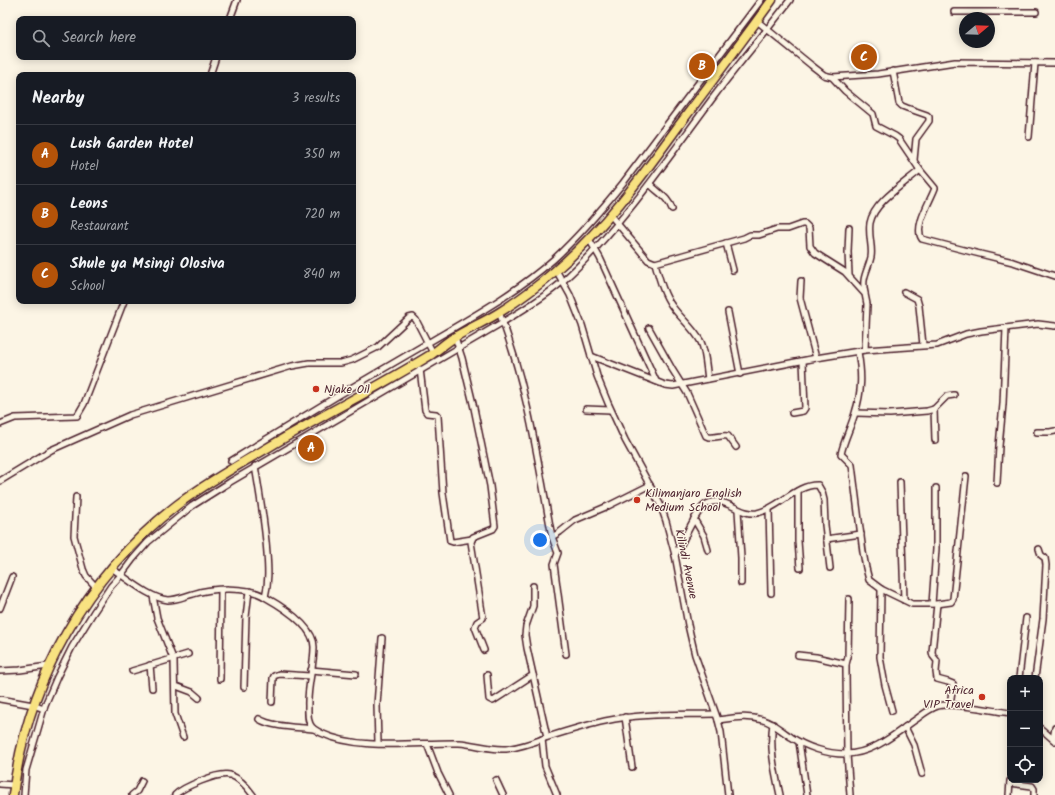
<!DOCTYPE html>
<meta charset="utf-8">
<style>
body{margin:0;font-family:Kalam,sans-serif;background:#20242c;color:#f1f3f6}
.controls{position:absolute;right:12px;bottom:12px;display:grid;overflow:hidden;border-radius:8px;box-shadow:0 2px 10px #0003}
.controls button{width:36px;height:36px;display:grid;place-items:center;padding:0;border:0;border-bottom:1px solid #363941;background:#171b24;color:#f1f3f6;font:20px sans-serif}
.compass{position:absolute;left:959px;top:12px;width:36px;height:36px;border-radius:50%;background:#171b24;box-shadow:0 2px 10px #0003;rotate:71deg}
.you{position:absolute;left:540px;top:540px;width:14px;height:14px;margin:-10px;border:3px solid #fff;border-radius:50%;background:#1a73e8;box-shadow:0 0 0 6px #1a73e833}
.badge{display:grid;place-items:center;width:26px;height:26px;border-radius:50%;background:#b45309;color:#fff;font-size:13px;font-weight:700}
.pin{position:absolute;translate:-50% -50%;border:2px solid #fff;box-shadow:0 1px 4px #0006}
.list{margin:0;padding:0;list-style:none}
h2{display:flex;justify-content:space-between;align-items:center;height:52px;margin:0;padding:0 16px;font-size:17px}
h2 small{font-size:13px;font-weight:400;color:#9ea1a6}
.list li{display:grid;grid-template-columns:26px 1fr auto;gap:12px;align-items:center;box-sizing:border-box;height:60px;padding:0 16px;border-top:1px solid #363941}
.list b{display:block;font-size:15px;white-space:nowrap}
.list p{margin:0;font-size:13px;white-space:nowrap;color:#9ea1a6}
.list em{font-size:13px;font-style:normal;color:#9ea1a6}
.icon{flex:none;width:22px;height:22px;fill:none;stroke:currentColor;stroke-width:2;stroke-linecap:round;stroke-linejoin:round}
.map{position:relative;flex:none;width:1055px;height:795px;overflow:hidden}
.search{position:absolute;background:#171b24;box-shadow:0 2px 10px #0003;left:16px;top:16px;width:340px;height:44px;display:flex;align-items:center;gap:10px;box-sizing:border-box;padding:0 14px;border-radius:8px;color:#9ea1a6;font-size:15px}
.panel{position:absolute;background:#171b24;box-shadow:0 2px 10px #0003;left:16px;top:72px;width:340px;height:232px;border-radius:8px}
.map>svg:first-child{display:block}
</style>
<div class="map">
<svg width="1055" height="795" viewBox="0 0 1055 795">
<rect width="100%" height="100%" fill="#fcf5e5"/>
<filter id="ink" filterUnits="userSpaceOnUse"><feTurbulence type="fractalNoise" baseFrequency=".025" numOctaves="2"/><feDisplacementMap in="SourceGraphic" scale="8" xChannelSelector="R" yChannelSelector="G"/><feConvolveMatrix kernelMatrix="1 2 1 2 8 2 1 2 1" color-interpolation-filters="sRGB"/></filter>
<g filter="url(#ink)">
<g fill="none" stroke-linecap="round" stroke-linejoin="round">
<g stroke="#4a1f2b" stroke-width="8">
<g id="minor">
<polyline points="954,12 1036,12"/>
<polyline points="230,19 237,0"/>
<polyline points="757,21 811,65 824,75 832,77 878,74 955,62 1055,63"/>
<polyline points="893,71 899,103 902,106 907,108 927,115 929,117 929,121 916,139 914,160"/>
<polyline points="210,75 216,57"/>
<path d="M832 77 845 91 873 114 876 126 895 136 899 139 920 170 935 188C931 200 913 227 922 239L972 252 1013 262 1055 276"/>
<polyline points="1029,137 1035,63"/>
<path d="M650 184C658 193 668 197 672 209"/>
<polyline points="611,216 648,260 655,263 744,238 750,235 759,235 777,229 788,229 802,224 805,224 809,228 810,246 815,253 845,272 865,294 867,304 865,350"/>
<polyline points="589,239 600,258 656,381"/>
<polyline points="726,243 733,270"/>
<path d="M655 263C659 277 663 294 672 306 681 319 693 327 701 342 706 353 706 367 708 379"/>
<polyline points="556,270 570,295 582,325 597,376 608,403 625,440 660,504 666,521 675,555 688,625 695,655 718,720 721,732 728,795"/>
<polyline points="849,275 848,252 849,228"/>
<polyline points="801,281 800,298 816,358"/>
<polyline points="904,292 917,299 919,306 923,345"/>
<path d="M865 293C861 277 868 271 871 257 873 247 868 236 870 223 874 202 904 184 920 170"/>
<path d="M499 312C527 384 538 461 552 537L558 553 554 564 566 654"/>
<polyline points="728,312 740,374"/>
<path d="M649 328 672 369 687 393 706 436C712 440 721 434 728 436L736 447"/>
<polyline points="455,337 462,358 474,408 490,486 495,526 493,529 473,537 471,542 483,618 477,622 475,627 484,650"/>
<path d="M858 352C862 374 862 391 855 413 851 427 844 440 841 454L852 465 863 552 866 568 869 580 881 589 912 604H937L951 602 953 599 966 476"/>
<polyline points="591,356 665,385 673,386 816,358 865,350 937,345 966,334 981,331 1038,324 1055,326"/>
<polyline points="420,369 425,410 427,413 436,414 438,416 443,493 450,541 453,542 472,539"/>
<polyline points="586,409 610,410"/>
<polyline points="934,409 935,440"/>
<polyline points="792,413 803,411 805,408 803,361"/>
<polyline points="856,413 890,414 927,411 934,409 947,396 954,395"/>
<polyline points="0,424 15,418 77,416 84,404 124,301"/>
<polyline points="1037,432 1050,432 1055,431"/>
<path d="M231 461C295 421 360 382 426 344 470 318 516 293 554 259 579 236 602 209 623 183L761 0"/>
<path d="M255 466C260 495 265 524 267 553 268 568 269 582 265 597"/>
<polyline points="0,481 51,450 130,415 292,366 309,363 341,363 352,360 378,347 409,318 413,317 416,320 433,353"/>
<polyline points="900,482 904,600"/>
<polyline points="997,483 999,446 1003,404 1006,328"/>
<polyline points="798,491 798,541 800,568"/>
<polyline points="76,497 74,536 83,569 86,576 97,588"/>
<polyline points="769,509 771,593"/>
<polyline points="738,510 741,558 741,583"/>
<polyline points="694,519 704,536 708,550"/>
<polyline points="552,537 560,532 575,520 608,506 650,485"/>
<polyline points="826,539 861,534"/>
<path d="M675 555C683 543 695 512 705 505 724 493 738 516 757 513 778 509 796 484 818 485L822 492 824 500 825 525 830 568"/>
<path d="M111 568C127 578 149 598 168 600 177 600 185 596 193 594 212 588 248 586 265 597 281 606 314 626 314 647 314 667 307 686 308 706 308 712 307 722 312 727 314 730 318 731 321 733 359 751 417 742 459 743 475 744 490 750 506 749 521 747 535 742 548 737 567 731 586 725 605 721 641 713 678 715 715 714"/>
<polyline points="533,586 533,606 526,626 525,635 527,648 547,737"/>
<polyline points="881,589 880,657 885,685 892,711"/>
<polyline points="153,596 157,618 174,661 175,714 183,737"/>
<polyline points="849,599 848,657 846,664 846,671 847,754 850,795"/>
<polyline points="932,604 936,549 936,488"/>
<polyline points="937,604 932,652 933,656 937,661 936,672 937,679 948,682 953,684 950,705"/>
<polyline points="0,608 12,577"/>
<polyline points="798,655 816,657 846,664"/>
<polyline points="150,665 152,688"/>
<polyline points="311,670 356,674"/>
<polyline points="0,671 20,670 48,666"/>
<polyline points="132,671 188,654"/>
<polyline points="487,675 489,699 493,701 533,675"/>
<polyline points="1019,678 1026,618"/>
<polyline points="1035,678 1043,619 1046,565 1045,558 1041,555 1039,549"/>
<polyline points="220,679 221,590"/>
<polyline points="176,686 192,692 199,698"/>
<polyline points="244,687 246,617 249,591"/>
<polyline points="0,699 33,705 44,709"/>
<polyline points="272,702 273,678 274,676 279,674 310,676"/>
<polyline points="625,717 632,767"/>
<path d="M259 719C272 727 297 727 313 729"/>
<path d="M718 720C733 718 747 715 763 720 774 723 781 731 791 737 806 747 827 754 845 754 872 754 894 735 915 720 922 715 929 709 938 706 952 702 994 711 1010 713"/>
<path d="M773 724C769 747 775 772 780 795"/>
<polyline points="905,727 914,745 922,774"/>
<polyline points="1040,728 1055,741"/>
<polyline points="542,739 545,766 557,795"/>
<polyline points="1053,739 1055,728"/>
<polyline points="799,742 807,795"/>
<polyline points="378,743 377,705 382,638"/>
<polyline points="427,744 438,773 449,795"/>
<polyline points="496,780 503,795"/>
<polyline points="1010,783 1032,786 1034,789 1034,795"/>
<polyline points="0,784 14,785"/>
<path d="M24 795 26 770 45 705 57 677 72 647 93 613 111 586 121 575 133 559 148 542 192 506 230 482 503 322C523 310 545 297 563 281 622 227 667 159 715 95 739 63 766 32 790 0"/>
<polyline points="132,795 137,791 142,781"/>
<path d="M175 795C183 787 218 772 230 775 239 778 248 788 253 795"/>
<polyline points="1009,795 1010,781"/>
</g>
</g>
<g stroke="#4a1f2b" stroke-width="11">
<path id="trunk" d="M13 795C27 680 86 576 177 505 206 483 238 465 269 447 322 415 379 387 432 354 440 348 447 342 455 337 470 328 486 321 500 312 519 300 538 286 555 271 603 230 640 179 677 128 709 85 741 43 772 0"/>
</g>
<use href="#minor" stroke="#fcf5e5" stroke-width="5"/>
<use href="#trunk" stroke="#f8e281" stroke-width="8"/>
</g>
</g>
<g fill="#c8321e" stroke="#fcf5e5" stroke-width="1.5">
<circle cx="316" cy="389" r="4"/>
<circle cx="637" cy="500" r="4"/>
<circle cx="982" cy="697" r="4"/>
</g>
<g text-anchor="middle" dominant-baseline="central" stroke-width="3" stroke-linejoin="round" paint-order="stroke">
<g font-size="12" fill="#4a1f2b" stroke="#fcf5e5" text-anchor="start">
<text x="324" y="389">Njake Oil</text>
<text x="645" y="493">Kilimanjaro English<tspan x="645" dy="14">Medium School</tspan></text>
<text x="974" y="690" text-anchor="end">Africa<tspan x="974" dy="14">VIP Travel</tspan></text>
</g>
<g font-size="12" fill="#4a1f2b" stroke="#fcf5e5">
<text transform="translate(686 564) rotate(78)">Kilindi Avenue</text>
</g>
</g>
</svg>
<div class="controls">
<button>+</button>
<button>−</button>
<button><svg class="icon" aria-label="locate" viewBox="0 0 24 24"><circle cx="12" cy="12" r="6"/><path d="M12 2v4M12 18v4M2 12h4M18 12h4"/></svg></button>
</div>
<svg class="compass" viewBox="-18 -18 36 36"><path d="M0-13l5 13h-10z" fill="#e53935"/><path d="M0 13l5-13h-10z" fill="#9ea1a6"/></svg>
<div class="you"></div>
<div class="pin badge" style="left:311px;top:448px">A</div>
<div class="pin badge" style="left:702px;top:66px">B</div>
<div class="pin badge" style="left:864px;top:57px">C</div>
<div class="search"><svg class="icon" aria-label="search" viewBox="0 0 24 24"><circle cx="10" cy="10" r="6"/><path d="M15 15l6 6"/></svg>Search here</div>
<section class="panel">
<h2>Nearby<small>3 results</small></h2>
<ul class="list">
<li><span class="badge">A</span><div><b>Lush Garden Hotel</b><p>Hotel</p></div><em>350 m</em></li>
<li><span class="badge">B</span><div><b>Leons</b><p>Restaurant</p></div><em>720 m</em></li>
<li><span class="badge">C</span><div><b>Shule ya Msingi Olosiva</b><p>School</p></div><em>840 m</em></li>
</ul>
</section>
</div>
